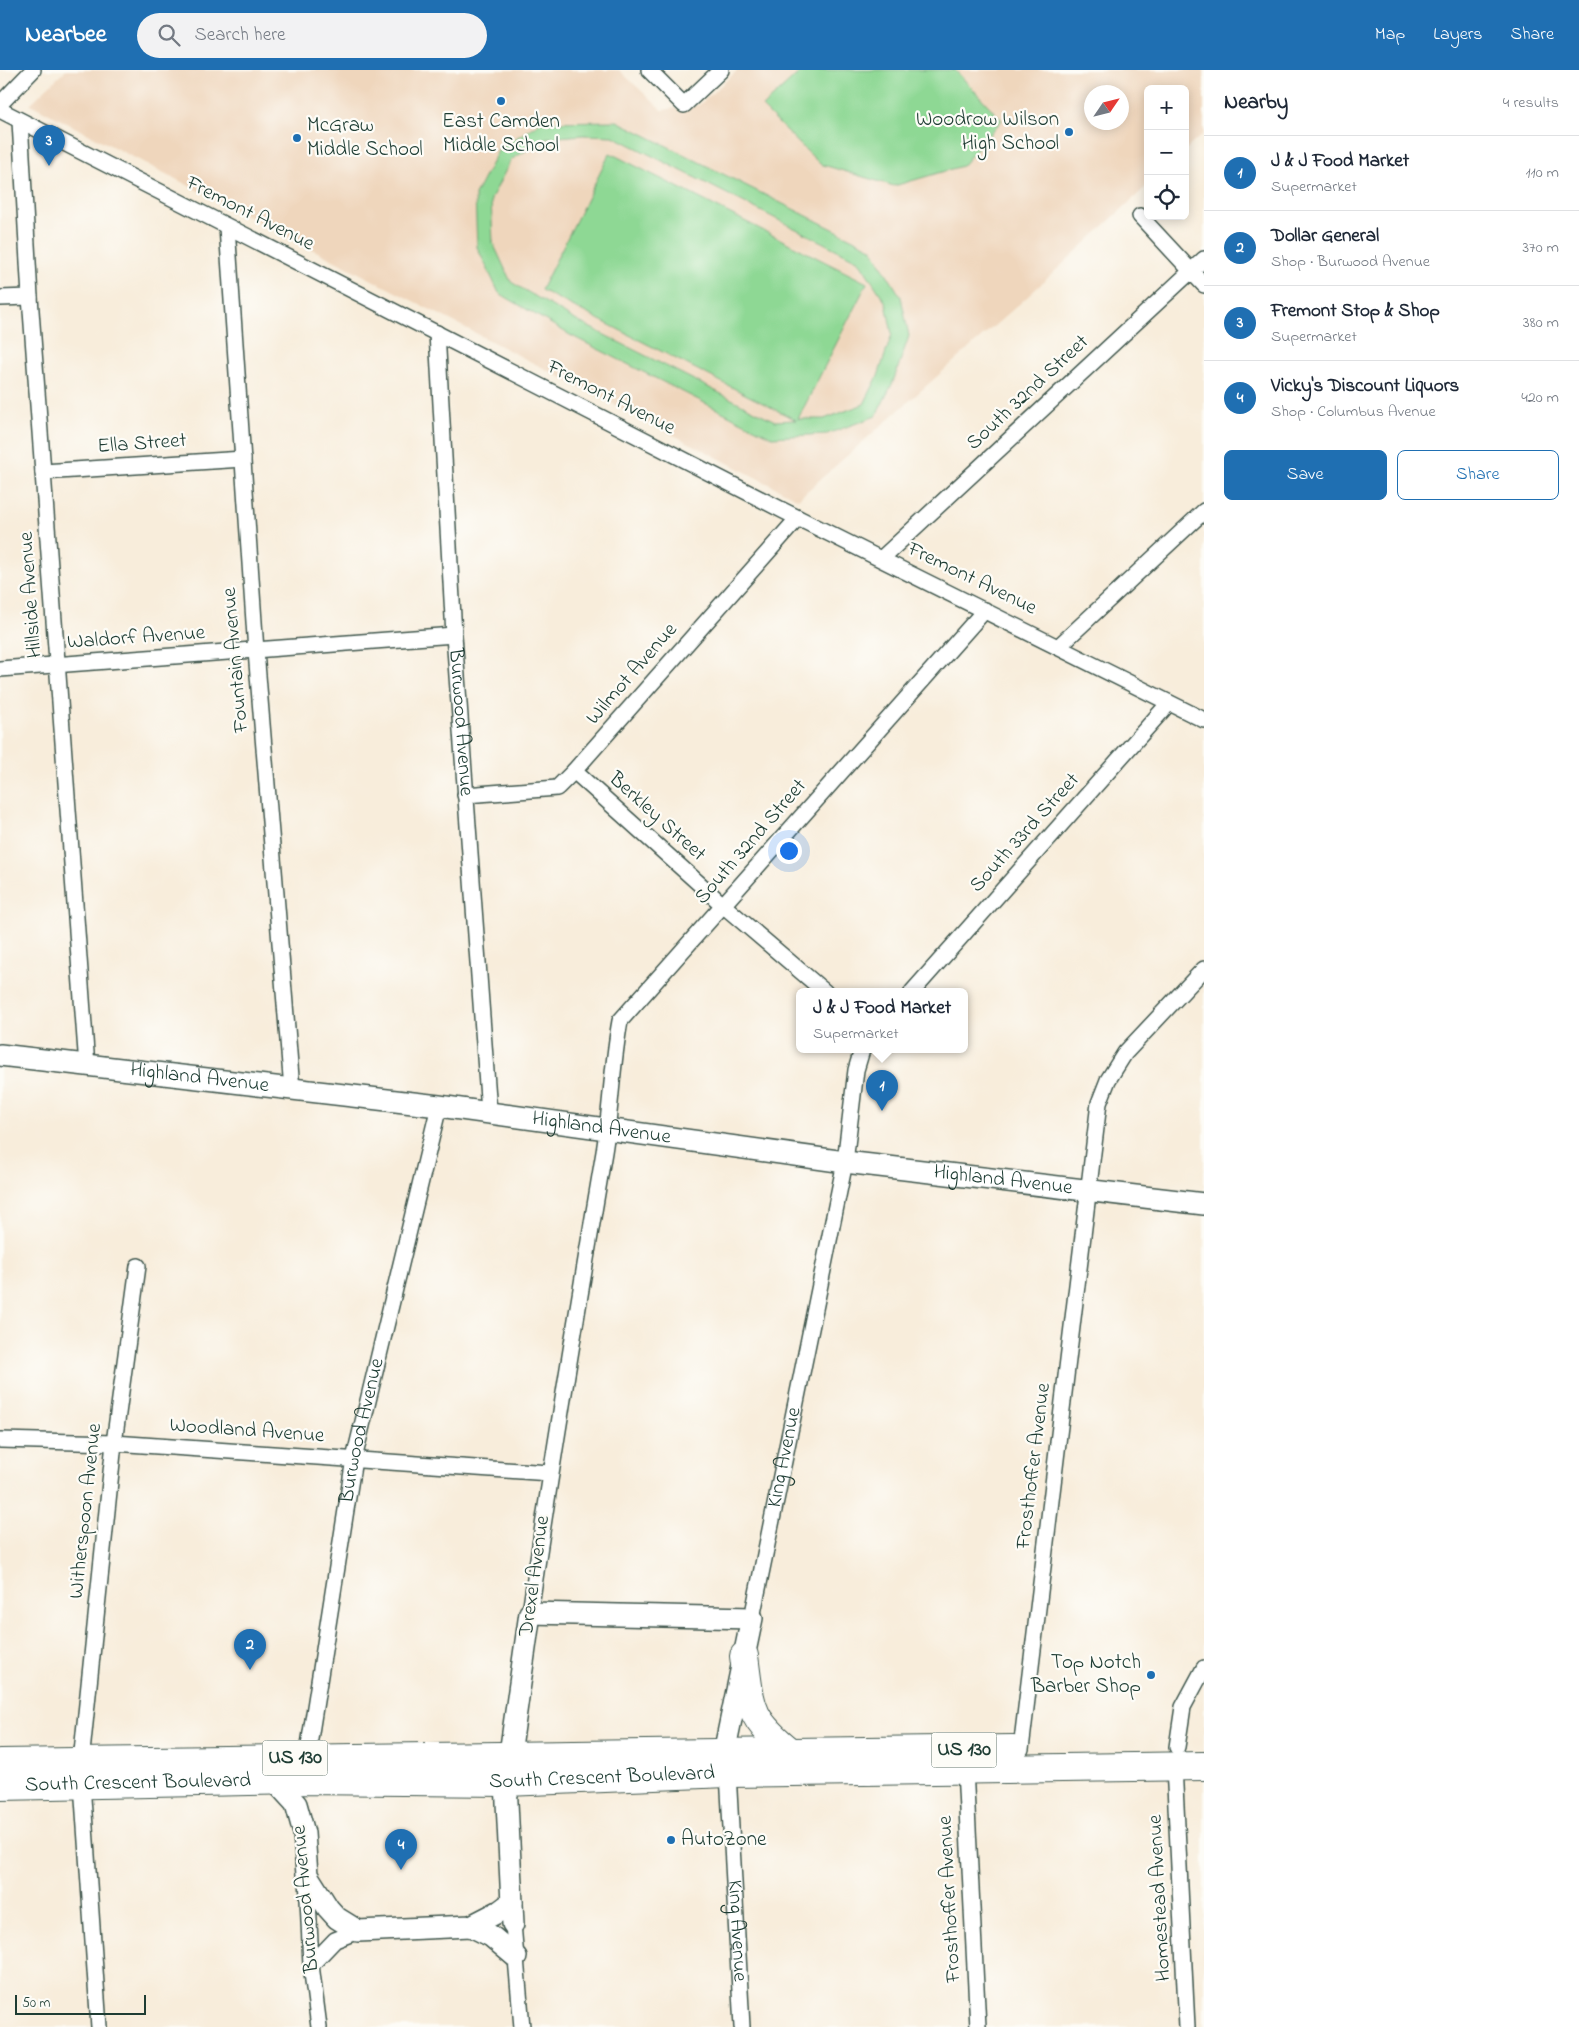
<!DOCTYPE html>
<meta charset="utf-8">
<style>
body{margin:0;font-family:"Indie Flower",sans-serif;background:#f2f2f3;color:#1f2937}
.controls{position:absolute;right:15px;top:15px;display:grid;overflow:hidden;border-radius:8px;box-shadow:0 2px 12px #0003}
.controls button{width:45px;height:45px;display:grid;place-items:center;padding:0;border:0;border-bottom:1px solid #e0e1e3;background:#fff;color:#1f2937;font:25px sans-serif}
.compass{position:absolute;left:1084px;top:15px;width:45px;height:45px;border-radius:50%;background:#fff;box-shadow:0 2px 12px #0003;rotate:55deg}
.scale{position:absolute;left:15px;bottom:12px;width:131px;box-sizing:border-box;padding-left:5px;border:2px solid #1f3d34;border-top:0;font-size:14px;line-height:18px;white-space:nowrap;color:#1f3d34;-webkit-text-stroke:4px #fdfcf7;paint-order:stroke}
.you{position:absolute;left:788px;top:780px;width:18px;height:18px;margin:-12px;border:4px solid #fff;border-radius:50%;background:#1a73e8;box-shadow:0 0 0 8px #1a73e833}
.badge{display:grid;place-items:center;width:32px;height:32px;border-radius:50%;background:#1f6fb2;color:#fff;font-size:16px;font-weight:700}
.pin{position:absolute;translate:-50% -41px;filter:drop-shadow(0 1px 2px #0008)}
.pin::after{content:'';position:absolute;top:26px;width:18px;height:15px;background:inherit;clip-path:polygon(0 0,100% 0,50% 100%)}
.popup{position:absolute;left:796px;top:918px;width:172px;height:65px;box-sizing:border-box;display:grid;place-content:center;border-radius:8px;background:#fff;filter:drop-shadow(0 1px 4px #0005);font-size:16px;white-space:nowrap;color:#747a83}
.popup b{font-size:19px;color:#1f2937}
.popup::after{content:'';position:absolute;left:50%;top:100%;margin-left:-10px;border:10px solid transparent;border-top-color:#fff}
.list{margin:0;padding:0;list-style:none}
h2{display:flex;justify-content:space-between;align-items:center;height:65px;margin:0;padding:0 20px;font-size:21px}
h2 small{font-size:16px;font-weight:400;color:#747a83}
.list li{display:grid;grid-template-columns:32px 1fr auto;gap:15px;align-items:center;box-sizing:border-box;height:75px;padding:0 20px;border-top:1px solid #e0e1e3}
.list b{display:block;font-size:19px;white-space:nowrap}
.list p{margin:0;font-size:16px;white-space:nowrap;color:#747a83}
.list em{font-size:16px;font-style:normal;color:#747a83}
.actions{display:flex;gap:10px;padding:15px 20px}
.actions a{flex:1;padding:11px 0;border:1px solid #1f6fb2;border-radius:8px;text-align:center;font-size:18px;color:#1f6fb2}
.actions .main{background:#1f6fb2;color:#fff}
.icon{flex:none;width:28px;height:28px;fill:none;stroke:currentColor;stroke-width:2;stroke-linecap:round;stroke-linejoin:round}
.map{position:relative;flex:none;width:1204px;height:1957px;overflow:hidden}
header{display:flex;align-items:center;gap:30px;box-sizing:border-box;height:70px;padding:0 25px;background:#1f6fb2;color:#fff}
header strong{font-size:24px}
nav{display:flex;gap:28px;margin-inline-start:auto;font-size:18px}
.search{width:350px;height:45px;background:#f2f2f3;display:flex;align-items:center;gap:12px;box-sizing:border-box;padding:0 18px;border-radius:28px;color:#747a83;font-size:19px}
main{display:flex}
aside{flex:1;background:#fff}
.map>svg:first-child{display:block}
</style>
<header>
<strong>Nearbee</strong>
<div class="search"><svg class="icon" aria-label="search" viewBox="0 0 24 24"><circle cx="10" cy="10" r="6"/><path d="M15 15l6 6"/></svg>Search here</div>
<nav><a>Map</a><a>Layers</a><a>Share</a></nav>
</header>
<main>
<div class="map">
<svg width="1204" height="1957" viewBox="0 0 1204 1957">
<rect width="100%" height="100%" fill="#fdfcf7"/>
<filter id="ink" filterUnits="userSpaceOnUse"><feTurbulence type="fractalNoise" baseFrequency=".02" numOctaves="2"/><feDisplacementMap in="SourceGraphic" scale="10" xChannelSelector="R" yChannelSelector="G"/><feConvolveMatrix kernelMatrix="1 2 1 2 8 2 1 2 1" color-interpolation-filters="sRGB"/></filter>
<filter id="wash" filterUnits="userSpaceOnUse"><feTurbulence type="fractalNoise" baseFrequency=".0096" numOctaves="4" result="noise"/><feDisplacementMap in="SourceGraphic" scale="20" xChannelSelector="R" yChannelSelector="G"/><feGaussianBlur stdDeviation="1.12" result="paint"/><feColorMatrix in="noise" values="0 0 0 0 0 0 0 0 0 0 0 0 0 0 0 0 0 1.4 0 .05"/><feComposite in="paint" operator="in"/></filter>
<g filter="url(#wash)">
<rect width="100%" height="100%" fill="#f8eddb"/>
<path fill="#efd6bc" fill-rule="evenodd" d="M66 0H619L662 40 699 35 738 0H1204V63L1185 80V19H1148V115L1026 228 798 429 30 34ZM1092 22H1122V52H1092Z"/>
<g fill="#8ed894" stroke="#568a64" fill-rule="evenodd">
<polygon points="802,0 955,0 1002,50 962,96 894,116 820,94 762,37"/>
<path d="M617 51 871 178 901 227 909 266 893 312 876 346 827 364 772 367 570 265 499 223 477 177 475 125 499 79 541 52ZM583 65 613 66 859 191 886 233 892 264 878 306 864 334 824 349H798L867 213 610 83 541 220 796 350 775 351 577 251 511 212 493 173 491 129 511 90 546 68Z"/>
</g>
</g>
<g filter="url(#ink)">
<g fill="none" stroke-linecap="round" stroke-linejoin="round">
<g stroke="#40574d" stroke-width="18">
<g id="street">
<polyline points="649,0 684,35 721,0"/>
<polyline points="0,34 33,0"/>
<polyline points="0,40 784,441 1204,650"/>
<polyline points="20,51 30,227 87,996"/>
<polyline points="1140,146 1204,215"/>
<polyline points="227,157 256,581 292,1019"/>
<polyline points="0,228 30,227"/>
<path id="s1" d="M437 263 454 565 489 1042"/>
<polyline points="43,402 243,389"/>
<polyline points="882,488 1204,189"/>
<polyline points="1059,576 1204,441"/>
<polyline points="0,599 454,565"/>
<polyline points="574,701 724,836 825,922"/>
<polyline points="465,725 557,718 574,701 798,448"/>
<polyline points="912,922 1169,633"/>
<polyline points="0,1370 114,1373 550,1403"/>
<path d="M530 1543C552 1389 578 1236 604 1082 611 1039 612 994 620 951L985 540"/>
<path id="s2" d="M752 1548 845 1092 856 1000 862 980"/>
<polyline points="1177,1677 1183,1637 1204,1598"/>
<polyline points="1021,1679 1099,1033 1108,1010 1125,983 1204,899"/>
<path id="s3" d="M307 1688 354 1389 439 1036"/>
<polyline points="81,1692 114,1373 138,1196"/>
<polyline points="1174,1696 1187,1957"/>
<polyline points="965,1699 978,1957"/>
<path id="s4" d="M728 1703 742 1957"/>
<polyline points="82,1714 99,1957"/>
<polyline points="307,1807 311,1895 319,1957"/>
<polyline points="513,1854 522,1957"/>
<polyline points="311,1895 335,1870 358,1861"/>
</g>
</g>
<g stroke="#40574d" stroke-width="24">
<g id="secondary">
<path id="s5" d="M0 985 439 1036 845 1092 1204 1134"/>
<polyline points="274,1710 296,1734 304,1763 307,1805 328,1838 337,1848 358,1861 471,1856 500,1841 512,1832"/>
<polyline points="513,1854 506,1712 530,1543 752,1548 724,1683"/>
<polyline points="471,1856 491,1866 516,1887"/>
</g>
</g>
<g stroke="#40574d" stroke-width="30">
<g id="highway">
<path d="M744 1586C751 1637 748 1648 791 1682"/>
<polyline points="0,1693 1013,1679"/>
<path id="s6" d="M0 1716 301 1710 506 1712 728 1703 1204 1696"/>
</g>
</g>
<use href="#street" stroke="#fff" stroke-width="15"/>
<use href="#secondary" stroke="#fff" stroke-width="21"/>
<use href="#highway" stroke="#fff" stroke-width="28"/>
</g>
</g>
<g fill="#1f6fb2" stroke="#fdfcf7" stroke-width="2">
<circle cx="501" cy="31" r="5"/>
<circle cx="1069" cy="62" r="5"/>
<circle cx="297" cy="68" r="5"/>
<circle cx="1151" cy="1605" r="5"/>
<circle cx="671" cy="1770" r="5"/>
</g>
<g text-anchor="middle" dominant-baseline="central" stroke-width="4.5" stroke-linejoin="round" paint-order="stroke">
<g fill="#fdfcf7" stroke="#62766e" stroke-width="1">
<rect x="931.5" y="1662.5" width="65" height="35" rx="4"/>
<rect x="262.5" y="1670.5" width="65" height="35" rx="4"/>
</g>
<g font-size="20" font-weight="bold" fill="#1f3d34">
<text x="964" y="1680">US 130</text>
<text x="295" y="1688">US 130</text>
</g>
<g font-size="21" fill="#1f3d34" stroke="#fdfcf7" text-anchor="end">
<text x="1059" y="50">Woodrow Wilson<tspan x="1059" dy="24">High School</tspan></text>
<text x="501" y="52" text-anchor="middle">East Camden<tspan x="501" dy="24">Middle School</tspan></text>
<text x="307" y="56" text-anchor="start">McGraw<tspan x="307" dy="24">Middle School</tspan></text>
<text x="1141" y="1593">Top Notch<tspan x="1141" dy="24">Barber Shop</tspan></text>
<text x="681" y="1770" text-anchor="start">AutoZone</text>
</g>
<g font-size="21" fill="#1f3d34" stroke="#fdfcf7">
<text transform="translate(250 144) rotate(27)">Fremont Avenue</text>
<text transform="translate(1028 323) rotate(-43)">South 32nd Street</text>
<text transform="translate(611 328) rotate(27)">Fremont Avenue</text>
<text transform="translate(142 374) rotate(-4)">Ella Street</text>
<text transform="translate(972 509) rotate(26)">Fremont Avenue</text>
<text transform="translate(31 525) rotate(-94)">Hillside Avenue</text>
<text transform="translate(136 568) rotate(-4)">Waldorf Avenue</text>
<text transform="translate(236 590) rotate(-95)">Fountain Avenue</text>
<text transform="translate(632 604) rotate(-49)">Wilmot Avenue</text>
<text stroke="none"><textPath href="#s1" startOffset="390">Burwood Avenue</textPath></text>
<text transform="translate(657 747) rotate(42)">Berkley Street</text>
<text transform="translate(1025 763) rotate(-48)">South 33rd Street</text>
<text transform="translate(751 772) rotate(-49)">South 32nd Street</text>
<text stroke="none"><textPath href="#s5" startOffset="201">Highland Avenue</textPath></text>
<text stroke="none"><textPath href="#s5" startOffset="606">Highland Avenue</textPath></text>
<text stroke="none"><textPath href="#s5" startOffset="1011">Highland Avenue</textPath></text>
<text stroke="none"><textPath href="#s3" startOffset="332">Burwood Avenue</textPath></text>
<text transform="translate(247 1361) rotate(4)">Woodland Avenue</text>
<text stroke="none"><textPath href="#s2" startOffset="164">King Avenue</textPath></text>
<text transform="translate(1034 1396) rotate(-83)">Frosthoffer Avenue</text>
<text transform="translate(86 1441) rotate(-84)">Witherspoon Avenue</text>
<text transform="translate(535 1506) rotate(-82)">Drexel Avenue</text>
<text stroke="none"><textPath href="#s6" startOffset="602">South Crescent Boulevard</textPath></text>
<text stroke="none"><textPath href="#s6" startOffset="138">South Crescent Boulevard</textPath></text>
<text transform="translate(1160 1828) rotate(-93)">Homestead Avenue</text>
<text transform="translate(306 1829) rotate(-95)">Burwood Avenue</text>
<text transform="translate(950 1829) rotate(-93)">Frosthoffer Avenue</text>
<text stroke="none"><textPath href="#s4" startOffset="158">King Avenue</textPath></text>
</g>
</g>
</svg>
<div class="controls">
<button>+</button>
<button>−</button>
<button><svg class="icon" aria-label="locate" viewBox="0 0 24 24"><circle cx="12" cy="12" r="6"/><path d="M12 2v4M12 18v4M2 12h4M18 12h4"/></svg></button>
</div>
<svg class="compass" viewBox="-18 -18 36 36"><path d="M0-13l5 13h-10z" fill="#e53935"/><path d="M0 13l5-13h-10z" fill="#747a83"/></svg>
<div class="scale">50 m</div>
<div class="you"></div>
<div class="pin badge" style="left:882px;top:1041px">1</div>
<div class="popup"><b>J &amp; J Food Market</b>Supermarket</div>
<div class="pin badge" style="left:250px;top:1600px">2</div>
<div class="pin badge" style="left:49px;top:96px">3</div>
<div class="pin badge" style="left:401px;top:1800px">4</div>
</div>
<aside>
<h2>Nearby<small>4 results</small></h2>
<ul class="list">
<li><span class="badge">1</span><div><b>J &amp; J Food Market</b><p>Supermarket</p></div><em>110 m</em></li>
<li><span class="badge">2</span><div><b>Dollar General</b><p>Shop · Burwood Avenue</p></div><em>370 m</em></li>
<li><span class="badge">3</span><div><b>Fremont Stop &amp; Shop</b><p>Supermarket</p></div><em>380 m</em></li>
<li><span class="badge">4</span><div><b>Vicky's Discount Liquors</b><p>Shop · Columbus Avenue</p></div><em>420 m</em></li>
</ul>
<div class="actions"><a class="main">Save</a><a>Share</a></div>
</aside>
</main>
